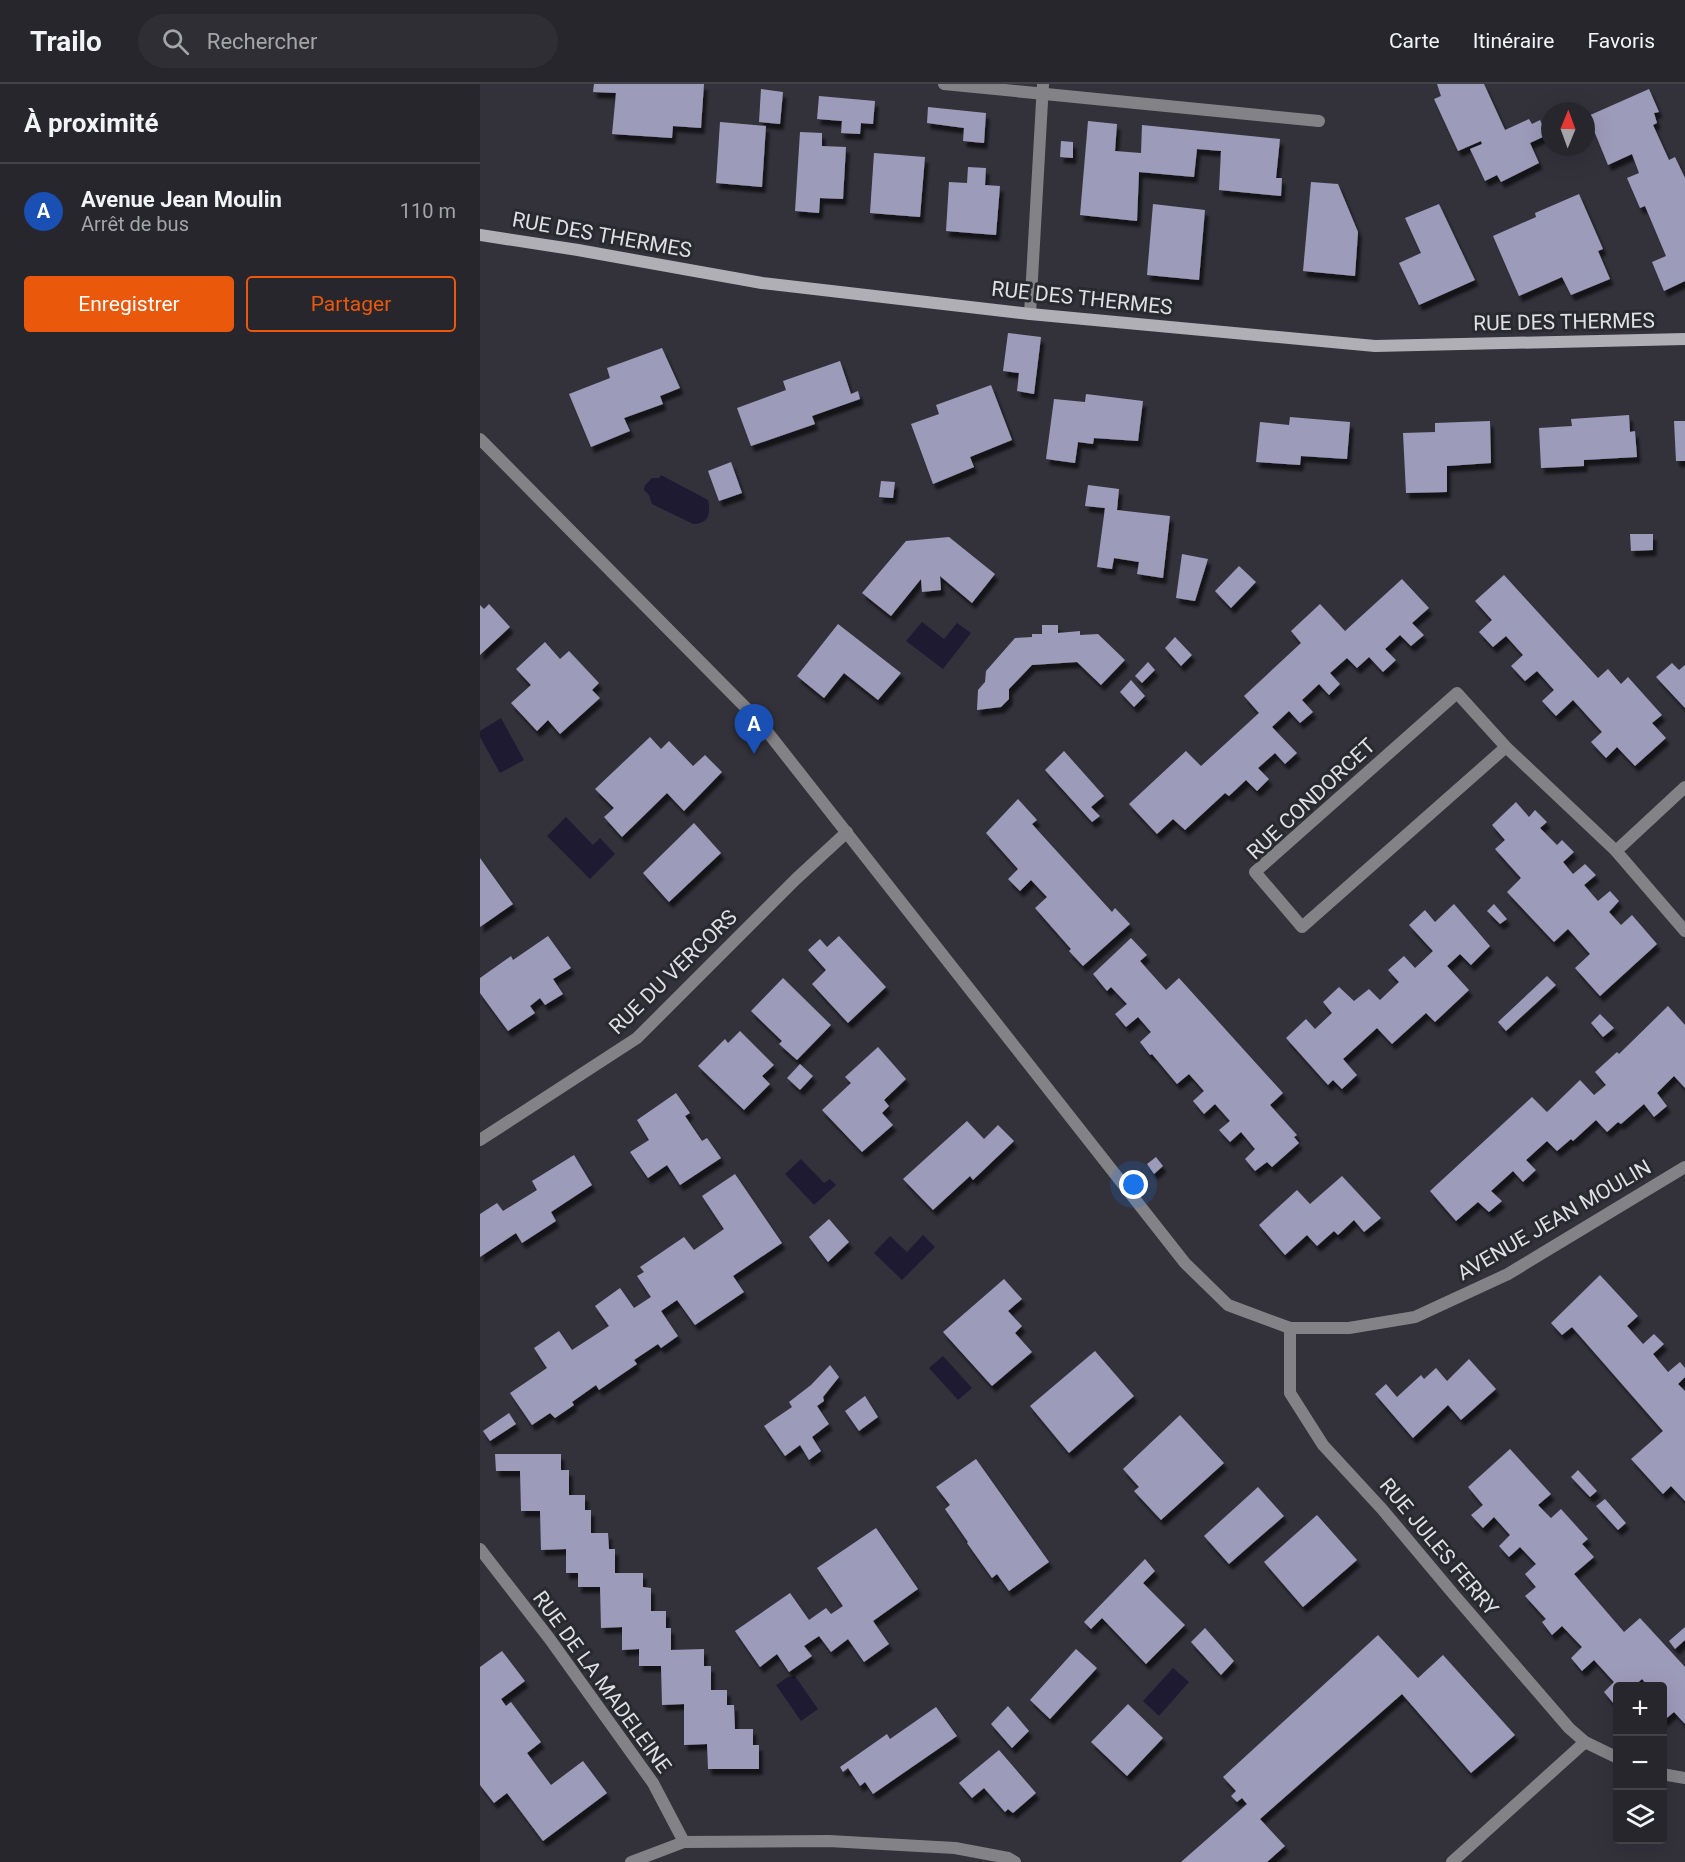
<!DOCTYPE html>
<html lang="fr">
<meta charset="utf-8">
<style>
body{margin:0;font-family:Roboto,sans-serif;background:#2e2e34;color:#f1f3f6}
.controls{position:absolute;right:18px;bottom:18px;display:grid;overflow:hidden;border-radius:6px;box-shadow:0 6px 24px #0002}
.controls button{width:54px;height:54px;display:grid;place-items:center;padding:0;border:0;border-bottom:2px solid #424348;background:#26262c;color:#f1f3f6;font:30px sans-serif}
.compass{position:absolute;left:1061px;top:18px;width:54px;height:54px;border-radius:50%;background:#26262c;box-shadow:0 6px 24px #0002;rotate:1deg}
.you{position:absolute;left:654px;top:1101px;width:21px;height:21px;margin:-15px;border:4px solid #fff;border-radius:50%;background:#1a73e8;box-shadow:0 0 0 9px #1a73e833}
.badge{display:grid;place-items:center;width:39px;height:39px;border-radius:50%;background:#ea580c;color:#fff;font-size:20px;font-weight:700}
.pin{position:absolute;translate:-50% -50px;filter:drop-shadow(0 2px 3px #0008)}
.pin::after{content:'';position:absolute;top:32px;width:21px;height:18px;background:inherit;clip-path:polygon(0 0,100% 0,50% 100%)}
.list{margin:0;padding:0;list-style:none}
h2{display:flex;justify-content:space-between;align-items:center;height:78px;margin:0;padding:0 24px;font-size:26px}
h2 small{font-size:20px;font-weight:400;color:#a4a5a9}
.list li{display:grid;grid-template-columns:39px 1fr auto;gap:18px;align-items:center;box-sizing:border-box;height:96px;padding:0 24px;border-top:2px solid #424348}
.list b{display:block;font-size:22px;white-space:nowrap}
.list p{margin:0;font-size:20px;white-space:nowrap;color:#a4a5a9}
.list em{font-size:20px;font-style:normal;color:#a4a5a9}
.actions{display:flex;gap:12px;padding:18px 24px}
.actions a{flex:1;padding:14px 0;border:2px solid #ea580c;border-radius:6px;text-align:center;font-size:21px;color:#ea580c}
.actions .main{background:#ea580c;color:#fff}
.icon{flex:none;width:33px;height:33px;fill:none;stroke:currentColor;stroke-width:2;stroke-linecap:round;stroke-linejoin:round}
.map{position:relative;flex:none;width:1205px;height:1778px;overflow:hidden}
header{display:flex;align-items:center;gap:36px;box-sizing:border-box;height:84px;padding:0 30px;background:#26262c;border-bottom:2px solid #424348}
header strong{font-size:28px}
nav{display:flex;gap:33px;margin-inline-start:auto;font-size:21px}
.search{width:420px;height:54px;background:#2e2e34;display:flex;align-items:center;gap:15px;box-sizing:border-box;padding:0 21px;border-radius:33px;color:#a4a5a9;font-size:22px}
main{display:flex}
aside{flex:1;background:#26262c}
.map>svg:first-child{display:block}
</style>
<header>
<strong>Trailo</strong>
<div class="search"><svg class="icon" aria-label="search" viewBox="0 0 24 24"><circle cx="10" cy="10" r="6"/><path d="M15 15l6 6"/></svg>Rechercher</div>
<nav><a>Carte</a><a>Itinéraire</a><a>Favoris</a></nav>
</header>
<main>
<aside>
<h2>À proximité<small></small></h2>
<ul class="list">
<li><span class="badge" style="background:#1a4fb4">A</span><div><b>Avenue Jean Moulin</b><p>Arrêt de bus</p></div><em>110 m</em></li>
</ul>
<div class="actions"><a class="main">Enregistrer</a><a>Partager</a></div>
</aside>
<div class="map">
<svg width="1205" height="1778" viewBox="0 0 1205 1778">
<defs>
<filter id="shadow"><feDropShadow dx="3.5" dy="6" stdDeviation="1.5" flood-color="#0009"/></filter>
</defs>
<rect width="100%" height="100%" fill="#33323b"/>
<g fill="#1d1a32">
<path d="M181 391 228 416C231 429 229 440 213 440L172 420 169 411 164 406 165 401 172 394H179Z"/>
<polygon points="442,538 464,555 477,539 491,549 463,585 426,557"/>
<polygon points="21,634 44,676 20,689 0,653 0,647"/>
<polygon points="86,733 113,761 120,754 135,770 110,795 67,752"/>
<polygon points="321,1075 344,1099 350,1095 356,1101 334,1121 305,1090"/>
<polygon points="443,1151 455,1163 422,1196 394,1169 410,1152 427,1168"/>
<polygon points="463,1272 492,1304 478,1316 449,1284"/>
<polygon points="693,1584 709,1598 679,1632 663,1617"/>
<polygon points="315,1592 338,1625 321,1637 296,1601 308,1593"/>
</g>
<g fill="#9d9bba" filter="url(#shadow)">
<polygon points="114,0 224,0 221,44 193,42 192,54 132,50 136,9 113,8"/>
<polygon points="957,0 1004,0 1025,46 1049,35 1052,40 1060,36 1067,51 1050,59 1059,79 1021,98 1017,91 1005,97 990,65 1002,60 1001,57 978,67 954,15 961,12"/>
<polygon points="281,5 303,8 300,40 279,38"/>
<polygon points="1169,5 1179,28 1174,29 1177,39 1173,41 1189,76 1195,73 1205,94 1205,197 1184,207 1172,178 1186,172 1165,122 1160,124 1147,94 1159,89 1152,70 1128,81 1108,32"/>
<polygon points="339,12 395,17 393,40 381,39 380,50 361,49 362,37 337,35"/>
<polygon points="448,23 506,29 504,59 483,57 484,44 447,39"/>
<polygon points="608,37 637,40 635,67 661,69 662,41 800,55 796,94 802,94 801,112 739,106 741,67 717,65 714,93 659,88 657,137 600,131"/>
<polygon points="240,38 286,42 282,103 236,99"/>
<polygon points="320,48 342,49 342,62 366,63 363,115 340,114 339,129 315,127"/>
<polygon points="581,57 593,58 593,74 580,73"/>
<polygon points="394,69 445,73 440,133 390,129"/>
<polygon points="488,83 506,84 505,101 520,102 516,151 466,147 469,98 487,99"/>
<polygon points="831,98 858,100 878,148 875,192 823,187"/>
<polygon points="1099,110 1123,165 1118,167 1130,195 1091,211 1082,193 1039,212 1013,152 1056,133 1055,129"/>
<polygon points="673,120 725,126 719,196 667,191"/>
<polygon points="959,120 995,196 939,221 919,179 941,169 925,134"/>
<polygon points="528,249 561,253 554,310 537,307 539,289 523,287"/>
<polygon points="182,264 200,304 180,312 183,320 144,334 150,347 111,363 89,310 130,294 127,284"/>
<polygon points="360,277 371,310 378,307 380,315 332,332 335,340 271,362 257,324 306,306 303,297"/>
<polygon points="511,301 532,356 490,373 494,383 453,400 431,340 459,330 456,321"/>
<polygon points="606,310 663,317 658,357 614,354 613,360 598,358 595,379 566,375 574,315 605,318"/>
<polygon points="1149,331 1150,348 1155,347 1157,373 1104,376 1104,382 1061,384 1059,344 1092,342 1091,335"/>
<polygon points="810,333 870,338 867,375 821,372 820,381 776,378 780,338 809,341"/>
<polygon points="1010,337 1011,379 967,382 967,408 926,409 923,349 955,348 955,339"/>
<polygon points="1194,337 1205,337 1205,377 1196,377"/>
<polygon points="251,378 262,409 239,417 228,387"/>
<polygon points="401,397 415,398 413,414 399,413"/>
<polygon points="608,401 639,405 637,426 690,432 683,494 657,490 659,478 634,474 632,485 617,483 625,424 605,422"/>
<polygon points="1150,450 1173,450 1173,466 1151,467"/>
<polygon points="469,453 515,490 492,519 460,492 461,506 442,508 441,495 411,532 382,509 426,457"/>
<polygon points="702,470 728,475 715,517 696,514"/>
<polygon points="759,482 776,498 751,524 735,507"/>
<polygon points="1024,491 1118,594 1128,585 1141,600 1148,593 1182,631 1172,639 1186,654 1155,682 1137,663 1126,674 1111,658 1122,648 1093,616 1076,632 1062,617 1074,606 1057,587 1045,597 1031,582 1043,571 1026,552 1013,563 999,548 1012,536 995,517"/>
<polygon points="922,495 949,524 932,539 944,551 931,562 920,551 905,565 916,576 903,588 889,573 877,584 867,574 850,589 860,600 849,611 839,600 822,616 833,628 820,639 809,627 792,643 817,669 805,680 795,669 778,684 789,695 777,707 766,696 749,712 745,709 705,746 693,735 677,750 649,720 706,667 721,682 779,629 764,612 821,559 811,547 840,520 865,547"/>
<polygon points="9,520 30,543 0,571 0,521 4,525"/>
<polygon points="358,540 421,589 398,616 364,589 344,614 317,592"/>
<polygon points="562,541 578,541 578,549 600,547 600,551 618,550 645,576 621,601 597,578 552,581 529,605 529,615 521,623 497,626 498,606 505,598 506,587 535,554 552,553 552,550 562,550"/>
<polygon points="695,553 712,571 701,582 685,564"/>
<polygon points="65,558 80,575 89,567 119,599 112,606 120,614 80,650 68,636 57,647 31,619 51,601 36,585"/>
<polygon points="668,578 675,586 662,599 655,592"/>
<polygon points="1192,579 1199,586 1205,581 1205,624 1176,593"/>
<polygon points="651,596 665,612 654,623 640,608"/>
<polygon points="170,653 181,665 189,657 213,682 225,671 242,688 204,727 187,709 142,753 124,733 134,724 115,705"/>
<polygon points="584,667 624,712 611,723 620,732 612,738 565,686"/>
<polygon points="538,715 557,736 552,740 632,828 635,824 650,840 603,882 589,867 591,865 555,824 567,813 551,796 540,807 528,795 538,785 506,749"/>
<polygon points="1036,718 1049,733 1055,726 1067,738 1060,744 1077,761 1082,756 1094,768 1083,778 1093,790 1105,780 1116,791 1104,801 1118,817 1130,807 1139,817 1129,828 1141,841 1152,831 1177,860 1120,912 1095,884 1110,870 1088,845 1074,858 1027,808 1041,794 1015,765 1025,756 1012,741"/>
<polygon points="214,739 241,769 189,818 163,789"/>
<polygon points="0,774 33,820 0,843"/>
<polygon points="974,820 1010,862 991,881 980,870 967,882 989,906 955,938 946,929 912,960 897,944 863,975 877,991 862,1005 853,996 848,1001 806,954 826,935 835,945 852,929 843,918 859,903 874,917 889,905 900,916 919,898 908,886 924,872 935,884 953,867 929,841 945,826 955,838"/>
<polygon points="1014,820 1027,835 1020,840 1007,827"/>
<polygon points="68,852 91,884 73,895 83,910 65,921 60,914 50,922 55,929 28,947 0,909 0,894 31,872 33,876"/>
<polygon points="359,852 406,903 368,939 332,900 346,886 328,866 340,855 347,863"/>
<polygon points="651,854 667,871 660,877 686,906 699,894 803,1009 790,1021 817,1051 814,1053 819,1059 792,1083 787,1078 775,1087 765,1075 775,1065 761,1048 750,1058 739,1046 750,1037 735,1020 724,1030 713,1017 724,1007 709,990 697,1000 672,970 670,971 660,958 671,948 658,933 646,943 635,930 647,920 631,903 627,907 613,890"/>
<polygon points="1067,892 1076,901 1026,947 1018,938"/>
<polygon points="303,894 351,941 317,976 299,960 302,957 271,927"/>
<polygon points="1188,922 1205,941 1205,1004 1194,992 1177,1009 1187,1022 1174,1033 1164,1020 1141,1040 1138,1038 1127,1048 1116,1036 1093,1057 1091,1055 1077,1067 1067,1057 1046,1076 1056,1086 1043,1098 1033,1087 1011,1107 1022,1117 1009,1128 998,1118 976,1137 950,1107 1052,1013 1067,1028 1100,996 1114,1011 1126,1001 1115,988 1137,968 1139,970"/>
<polygon points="1120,930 1134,944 1123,953 1111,939"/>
<polygon points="260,947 294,981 282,992 290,1000 264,1026 218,982 245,955 248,959"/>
<polygon points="398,963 426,995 404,1016 409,1022 402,1029 413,1041 382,1068 342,1026 371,999 365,993"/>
<polygon points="320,980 333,992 320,1006 307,994"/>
<polygon points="196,1009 210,1029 205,1032 222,1057 227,1054 241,1074 200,1101 187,1081 168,1094 150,1068 169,1056 157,1036"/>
<polygon points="487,1037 504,1055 518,1041 534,1057 493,1096 490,1092 453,1126 423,1095"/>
<polygon points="94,1071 112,1101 71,1128 76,1137 42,1159 36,1149 0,1173 0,1130 17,1119 23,1127 57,1106 52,1097"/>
<polygon points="676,1073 683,1082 674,1090 667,1080"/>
<polygon points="255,1090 302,1159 253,1192 264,1208 215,1241 197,1216 181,1227 198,1252 181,1264 178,1260 154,1276 157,1280 119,1306 116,1301 92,1318 94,1321 75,1334 70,1329 52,1341 30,1309 67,1284 54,1264 79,1247 92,1266 129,1242 115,1222 140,1204 154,1224 171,1213 157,1192 164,1188 160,1183 204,1153 214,1166 244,1145 222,1112"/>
<polygon points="862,1092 901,1134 884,1148 874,1136 858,1151 854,1147 837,1162 827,1151 805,1171 779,1141 817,1106 830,1120"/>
<polygon points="349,1135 369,1158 348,1178 329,1153"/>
<polygon points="1120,1191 1158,1232 1147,1242 1163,1260 1174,1250 1184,1260 1173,1270 1188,1288 1200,1278 1205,1284 1205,1293 1198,1300 1205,1307 1205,1417 1191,1402 1183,1410 1151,1375 1183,1347 1092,1243 1082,1251 1071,1239"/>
<polygon points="524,1195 542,1215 528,1227 542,1242 535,1249 552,1268 512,1302 463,1248"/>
<polygon points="615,1267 654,1312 589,1369 550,1322"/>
<polygon points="989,1275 1016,1305 981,1336 968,1321 933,1354 895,1310 906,1300 917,1313 941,1291 944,1295 956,1284 967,1297"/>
<polygon points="350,1281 359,1293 343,1313 344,1317 337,1322 349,1340 332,1353 341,1367 329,1376 320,1361 305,1372 284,1342 312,1323 309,1318 331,1301"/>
<polygon points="385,1312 398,1333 379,1347 365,1327"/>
<polygon points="29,1329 36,1340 10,1357 3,1347"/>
<polygon points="700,1331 744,1379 681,1436 654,1407 659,1403 643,1385"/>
<polygon points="1030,1365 1071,1410 1058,1421 1071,1434 1081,1425 1108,1455 1102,1460 1114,1473 1094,1490 1144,1548 1160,1534 1205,1583 1205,1640 1194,1628 1182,1638 1182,1602 1168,1602 1162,1595 1154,1602 1137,1602 1137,1617 1134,1620 1124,1608 1134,1598 1114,1576 1102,1587 1091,1574 1102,1563 1082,1542 1072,1551 1062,1538 1066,1535 1045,1512 1056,1503 1045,1490 1056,1480 1040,1463 1029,1473 1019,1462 1030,1451 1014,1433 1003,1444 991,1431 1003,1421 988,1403"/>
<polygon points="15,1370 81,1370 81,1386 89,1386 89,1411 105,1411 105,1426 111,1426 111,1449 128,1449 129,1465 135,1465 135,1489 163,1489 163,1503 171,1504 171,1527 186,1527 186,1544 191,1544 191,1566 224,1565 224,1582 231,1582 231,1606 247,1606 247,1621 254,1621 255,1645 273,1645 273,1661 279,1661 279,1685 228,1685 227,1660 204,1661 204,1620 182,1621 181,1582 159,1582 159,1565 142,1566 142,1543 121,1544 120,1503 98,1503 98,1489 86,1489 86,1465 61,1466 60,1427 41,1427 40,1387 16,1387"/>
<polygon points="496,1375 569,1478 529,1507 517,1490 512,1494 487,1459 488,1458 465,1425 470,1421 456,1403"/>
<polygon points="1098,1386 1117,1407 1110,1413 1091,1393"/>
<polygon points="778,1403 804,1432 749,1480 724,1452"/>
<polygon points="1125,1415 1146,1439 1138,1446 1116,1422"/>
<polygon points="837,1431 877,1476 823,1523 784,1478"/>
<polygon points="396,1444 438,1505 393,1537 409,1560 384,1578 368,1555 351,1568 339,1552 324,1562 332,1572 309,1588 297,1570 280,1583 255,1547 310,1509 329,1536 346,1524 351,1530 363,1522 337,1484"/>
<polygon points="665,1475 675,1487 663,1499 705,1541 666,1580 622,1534 611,1545 604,1538"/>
<polygon points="1205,1543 1205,1556 1195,1565 1189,1557"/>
<polygon points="725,1544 754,1577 741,1591 711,1558"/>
<polygon points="898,1551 938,1594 963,1571 1035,1651 991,1689 922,1610 780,1735 805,1762 787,1778 701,1778 767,1720 762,1714 757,1718 751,1712 756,1707 743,1693"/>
<polygon points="596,1565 617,1584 570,1635 550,1616"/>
<polygon points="22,1567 45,1597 21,1615 26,1622 31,1618 61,1658 47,1669 71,1701 103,1677 127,1709 63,1757 27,1709 14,1719 0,1701 0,1583"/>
<polygon points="648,1620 683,1654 647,1692 611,1658"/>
<polygon points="528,1622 549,1647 532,1664 511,1640"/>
<polygon points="456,1623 477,1652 393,1710 385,1698 380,1702 368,1684 363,1688 360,1683 407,1650 410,1655"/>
<polygon points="519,1666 556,1709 533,1729 528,1725 525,1728 504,1704 492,1714 479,1699"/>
</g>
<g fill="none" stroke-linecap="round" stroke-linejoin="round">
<g stroke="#838387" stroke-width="12">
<polyline points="464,0 839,37"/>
<polyline points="550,230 563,0"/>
<polyline points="0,355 278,636 705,1179 748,1221 810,1244 869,1244 935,1233 1028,1190 1205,1083"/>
<polyline points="1026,663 822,843 775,788 977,609 1026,663 1136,767 1205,847"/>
<polyline points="1136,767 1205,703"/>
<polyline points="0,1056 157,954 316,795 367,748"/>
<polyline points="810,1244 810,1309 843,1361 902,1425 975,1512 1089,1644 1105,1658 1138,1674"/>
<polyline points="0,1465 69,1554 173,1699 204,1758"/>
<polyline points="1182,1690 1205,1694"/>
<polyline points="151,1778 204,1758 349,1757 475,1764 528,1774 535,1778"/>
<polyline points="972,1778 1105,1658"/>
</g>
<polyline stroke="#b0afb6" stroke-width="12" points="0,151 98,166 282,199 550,230 895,262 1205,255"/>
</g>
<g text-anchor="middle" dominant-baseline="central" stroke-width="6" stroke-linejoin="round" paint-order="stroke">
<g font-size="21" fill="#dfdfe4" stroke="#292930">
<text transform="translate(122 151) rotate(10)">RUE DES THERMES</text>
<text transform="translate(602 214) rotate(6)">RUE DES THERMES</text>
<text transform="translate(1084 238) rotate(-1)">RUE DES THERMES</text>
<text transform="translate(831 715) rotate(-43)">RUE CONDORCET</text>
<text transform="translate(193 888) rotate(-44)">RUE DU VERCORS</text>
<text transform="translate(1074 1136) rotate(-30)">AVENUE JEAN MOULIN</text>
<text transform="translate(959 1463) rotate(50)">RUE JULES FERRY</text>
<text transform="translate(122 1598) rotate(54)">RUE DE LA MADELEINE</text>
</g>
</g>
</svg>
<div class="controls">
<button>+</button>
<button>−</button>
<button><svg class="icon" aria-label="layers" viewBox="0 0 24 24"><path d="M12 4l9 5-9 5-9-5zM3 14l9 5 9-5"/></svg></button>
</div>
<svg class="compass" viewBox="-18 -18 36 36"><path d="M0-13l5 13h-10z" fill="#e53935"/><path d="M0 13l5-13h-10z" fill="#a4a5a9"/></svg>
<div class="you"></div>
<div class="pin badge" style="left:274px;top:670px;background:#1a4fb4">A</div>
</div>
</main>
